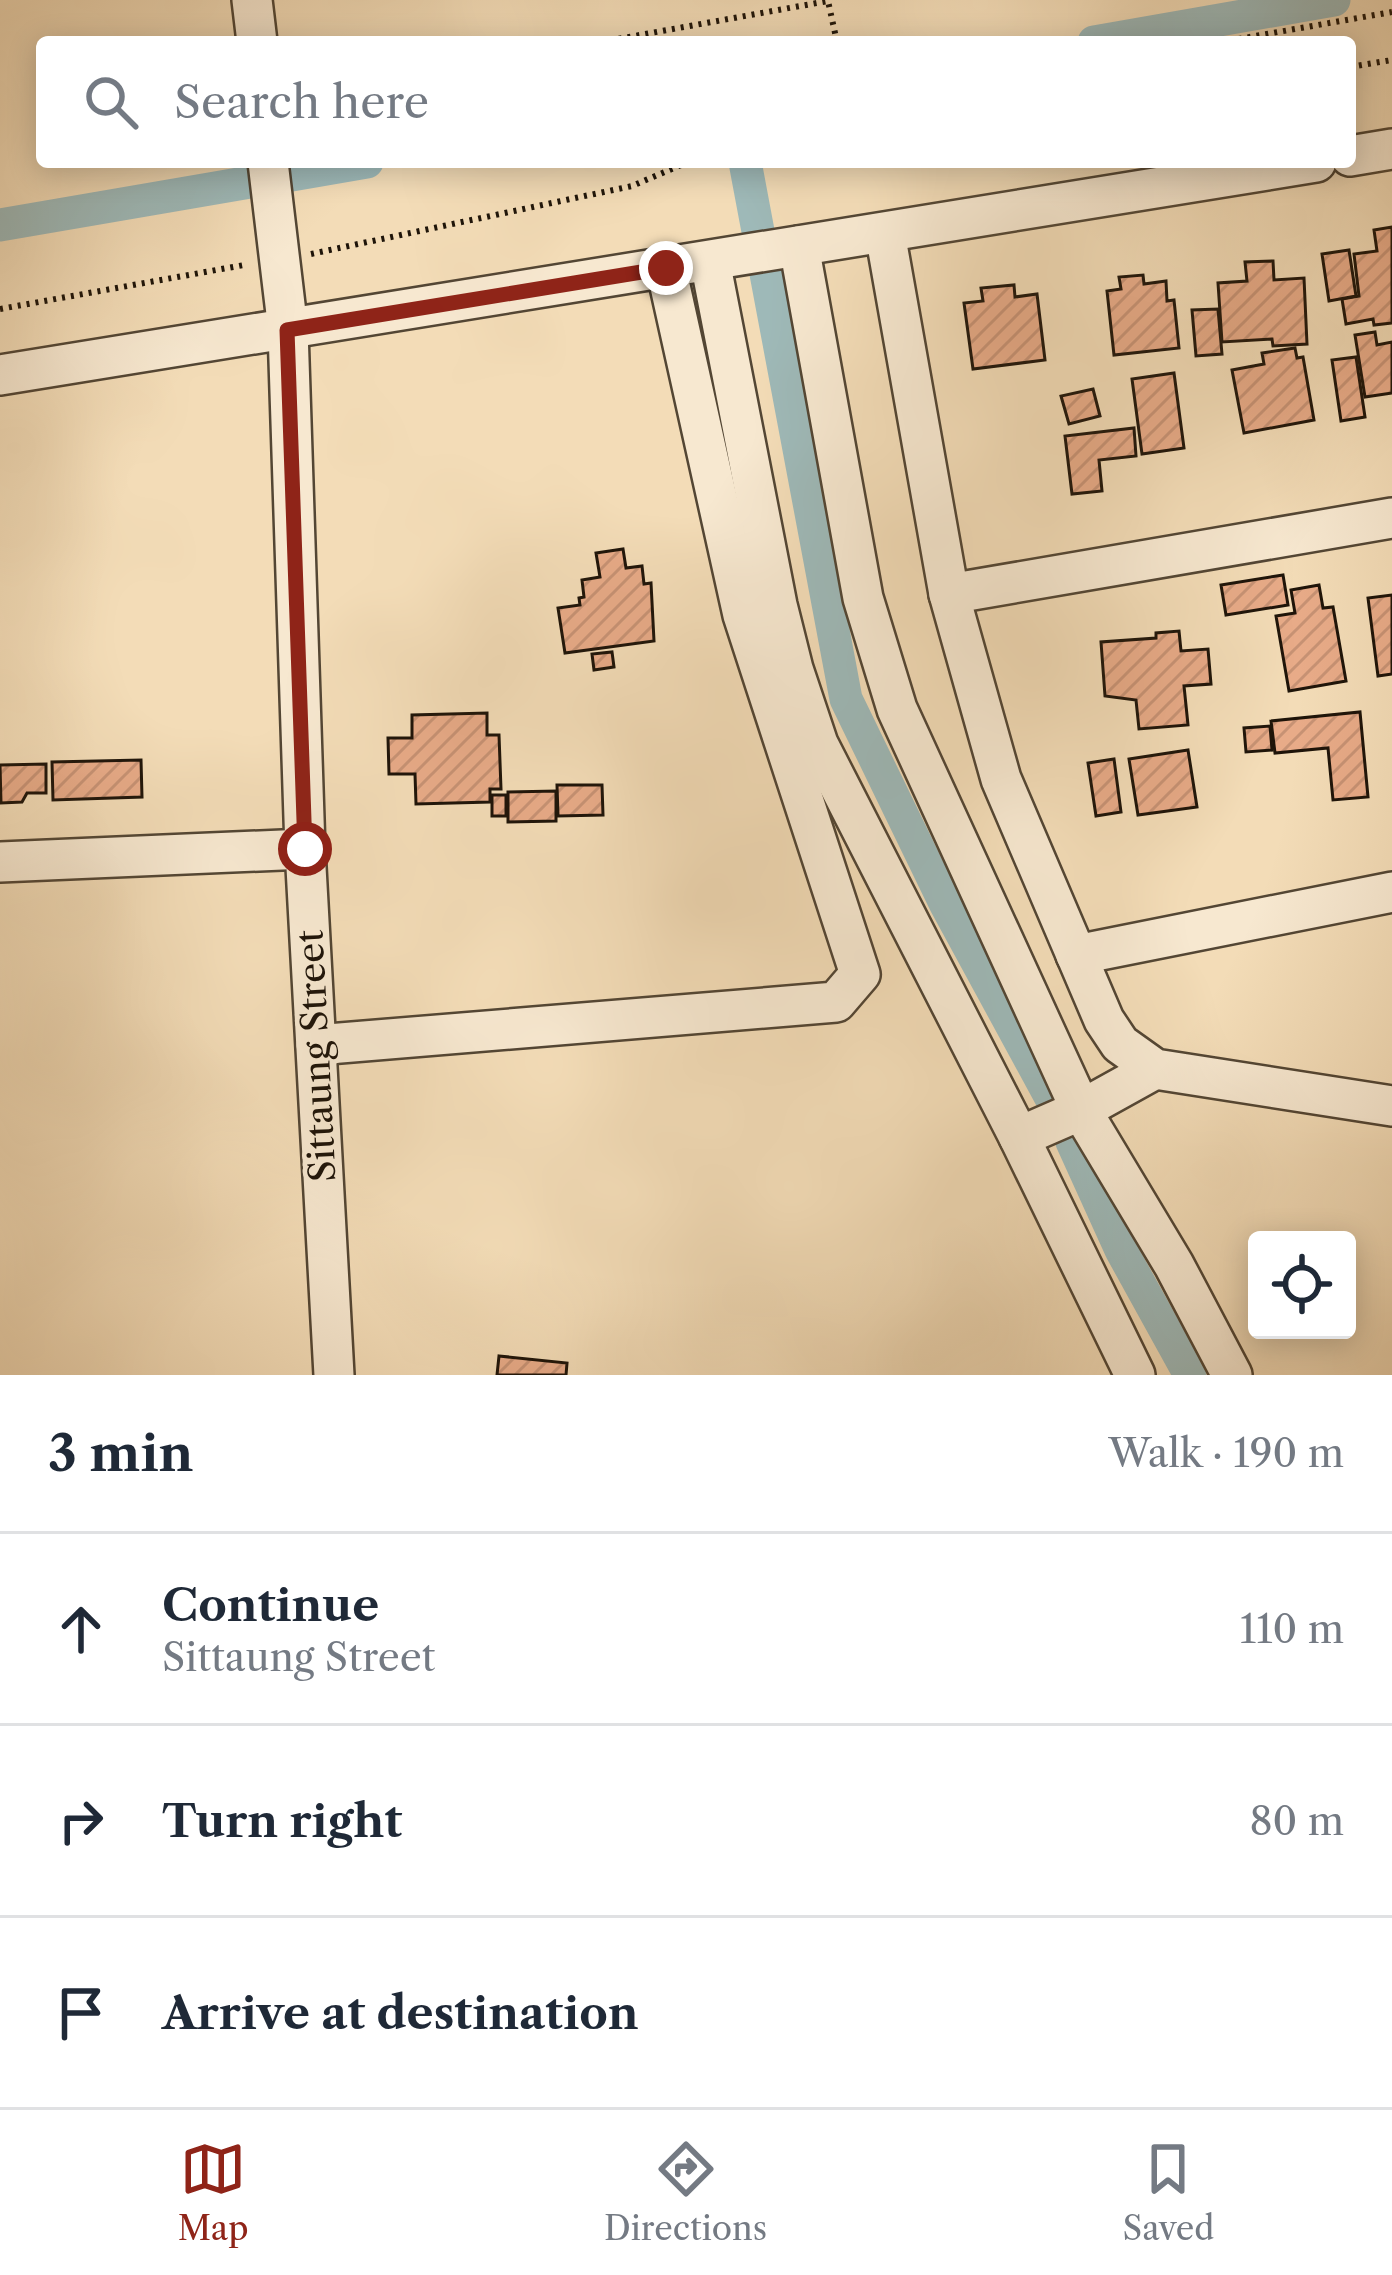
<!DOCTYPE html>
<meta charset="utf-8">
<style>
body{margin:0;font-family:"Libre Caslon Text",serif;background:#f6f6f7;color:#1f2937}
.controls{position:absolute;right:36px;bottom:36px;display:grid;overflow:hidden;border-radius:12px;box-shadow:0 6px 30px #0003}
.controls button{width:108px;height:108px;display:grid;place-items:center;padding:0;border:0;border-bottom:3px solid #e0e1e3;background:#fff;color:#1f2937;font:60px sans-serif}
.stop{position:absolute;width:36px;height:36px;margin:-27px;border:9px solid #8f2418;border-radius:50%;background:#fff}
.stop.end{background:#8f2418;border-color:#fff;box-shadow:0 3px 12px #0008}
.list{margin:0;padding:0;list-style:none}
h2{display:flex;justify-content:space-between;align-items:center;height:156px;margin:0;padding:0 48px;font-size:51px}
h2 small{font-size:39px;font-weight:400;color:#747a83}
.list li{display:grid;grid-template-columns:78px 1fr auto;gap:36px;align-items:center;box-sizing:border-box;height:192px;padding:0 48px;border-top:3px solid #e0e1e3}
.list b{display:block;font-size:45px;white-space:nowrap}
.list p{margin:0;font-size:39px;white-space:nowrap;color:#747a83}
.list em{font-size:39px;font-style:normal;color:#747a83}
.icon{flex:none;width:66px;height:66px;fill:none;stroke:currentColor;stroke-width:2;stroke-linecap:round;stroke-linejoin:round}
.map{position:relative;flex:none;width:1392px;height:1375px;overflow:hidden}
.search{position:absolute;background:#fff;box-shadow:0 6px 30px #0003;left:36px;right:36px;top:36px;height:132px;display:flex;align-items:center;gap:30px;box-sizing:border-box;padding:0 42px;border-radius:12px;color:#747a83;font-size:45px}
.sheet{height:732px;background:#fff}
nav{display:flex;justify-content:space-around;align-items:center;box-sizing:border-box;height:168px;border-top:3px solid #e0e1e3;background:#fff;font-size:33px;color:#747a83}
nav a{display:grid;justify-items:center;gap:6px}
nav .on{color:#8f2418}
.map>svg:first-child{display:block}
</style>
<div class="map">
<svg width="1392" height="1375" viewBox="0 0 1392 1375">
<defs>
<pattern id="building-hatch" width="6" height="6" patternUnits="userSpaceOnUse" patternTransform="scale(3)"><rect width="6" height="6" fill="#e8ab88"/><path d="M-1 1l2-2M0 6l6-6M5 7l2-2" fill="none" stroke="#c79274"/></pattern>
</defs>
<rect width="100%" height="100%" fill="#f3dcb7"/>
<filter id="stains"><feTurbulence type="fractalNoise" baseFrequency=".00167" numOctaves="4"/><feColorMatrix values="0 0 0 0 .2 0 0 0 0 .09 0 0 0 0 .02 0 0 0 .5 -.17"/></filter>
<radialGradient id="worn" r=".72"><stop offset=".6" stop-color="#630" stop-opacity="0"/><stop offset="1" stop-color="#630" stop-opacity=".3"/></radialGradient>
<g fill="none" stroke-linecap="round" stroke-linejoin="round">
<g stroke="#9eb9b8" stroke-width="33">
<polyline points="1094,42 1334,0"/>
<polyline points="745,162 846,699 945,903 1050,1096"/>
<polyline points="0,225 367,162"/>
<polyline points="1072,1142 1121,1250 1190,1375"/>
</g>
</g>
<g fill="url(#building-hatch)" stroke="#1e1409" stroke-width="3">
<polygon points="1392,227 1392,323 1374,325 1373,319 1346,324 1342,299 1359,296 1354,254 1377,251 1374,230"/>
<polygon points="1349,250 1356,296 1329,301 1322,254"/>
<polygon points="1273,261 1274,280 1304,278 1307,344 1273,346 1272,339 1222,342 1218,283 1247,281 1245,262"/>
<polygon points="1143,275 1144,284 1166,281 1167,301 1174,300 1179,348 1114,355 1107,291 1121,289 1119,277"/>
<polygon points="1014,285 1015,297 1037,294 1045,360 973,369 964,303 983,301 981,288"/>
<polygon points="1218,309 1222,354 1196,356 1192,310"/>
<polygon points="1375,332 1377,345 1392,342 1392,393 1365,397 1355,335"/>
<polygon points="1295,348 1297,358 1303,357 1314,420 1244,433 1232,370 1264,364 1262,353"/>
<polygon points="1356,357 1365,417 1341,421 1332,360"/>
<polygon points="1174,373 1184,448 1142,454 1132,379"/>
<polygon points="1093,389 1100,416 1069,424 1061,396"/>
<polygon points="1134,428 1136,456 1099,460 1102,491 1072,494 1065,436"/>
<polygon points="623,549 626,568 642,566 644,584 651,583 654,641 565,653 558,608 580,605 579,598 584,597 582,580 600,577 596,553"/>
<polygon points="1283,575 1288,605 1226,615 1221,585"/>
<polygon points="1319,585 1323,608 1333,607 1346,681 1289,691 1276,616 1295,613 1291,590"/>
<polygon points="1392,595 1392,674 1378,676 1368,598"/>
<polygon points="1179,631 1181,651 1208,649 1211,684 1184,686 1188,725 1139,729 1136,700 1105,696 1101,642 1156,638 1156,633"/>
<polygon points="612,652 614,667 594,670 592,654"/>
<polygon points="1360,712 1368,797 1333,800 1328,748 1275,753 1271,721"/>
<polygon points="487,713 487,735 499,735 501,789 490,789 490,802 416,804 415,774 389,774 388,738 412,738 412,715"/>
<polygon points="1270,726 1272,750 1246,752 1244,728"/>
<polygon points="1188,750 1197,807 1138,815 1129,759"/>
<polygon points="1114,759 1121,812 1096,816 1088,763"/>
<polygon points="141,760 142,797 53,800 52,762"/>
<polygon points="46,764 46,793 27,793 22,802 1,803 0,765"/>
<polygon points="557,785 602,785 603,815 558,816"/>
<polygon points="556,791 556,821 508,822 508,792"/>
<rect x="492" y="795" width="14" height="21"/>
<polygon points="499,1356 567,1363 566,1375 497,1375"/>
</g>
<g fill="none" stroke-linecap="round" stroke-linejoin="round">
<g stroke="#534634" stroke-width="44">
<g id="minor">
<polyline points="252,0 257,42"/>
<polyline points="1350,156 1392,149"/>
<polyline points="268,162 288,330 305,849 334,1375"/>
<polyline points="885,233 949,594 1001,779 1104,1020 1120,1044 1155,1069 1392,1106"/>
<polyline points="799,246 863,598 897,709 1081,1110 1174,1265 1232,1375"/>
<polyline points="710,261 777,605 793,669 818,744 1019,1137 1135,1375"/>
<polyline points="0,375 1316,162"/>
<polyline points="949,594 1392,518"/>
<polyline points="0,862 305,849"/>
<polyline points="1076,955 1392,892"/>
<polyline points="316,1045 836,1002 860,974 743,615 666,268"/>
<polyline points="1019,1137 1081,1110 1155,1069"/>
</g>
</g>
<g stroke="#1e1409" stroke-width="6" stroke-dasharray="3 6" stroke-linecap="butt">
<polyline points="601,42 828,1 837,42"/>
<polyline points="1221,42 1392,12"/>
<polyline points="1350,67 1392,60"/>
<polyline points="311,254 632,186 688,162"/>
<polyline points="0,309 244,265"/>
</g>
<use href="#minor" stroke="#f7e8d0" stroke-width="39"/>
</g>
<g fill="none" stroke-linecap="round" stroke-linejoin="round">
<polyline stroke="#8f2418" stroke-width="15" points="305,849 287,330 666,268"/>
</g>
<g text-anchor="middle" dominant-baseline="central" stroke-width="9" stroke-linejoin="round" paint-order="stroke">
<g font-size="36" fill="#1e1409" stroke="#f7e8d0">
<text transform="translate(316 1056) rotate(-93)">Sittaung Street</text>
</g>
</g>
<rect width="100%" height="100%" filter="url(#stains)"/>
<rect width="100%" height="100%" fill="url(#worn)"/>
</svg>
<div class="controls">
<button><svg class="icon" aria-label="locate" viewBox="0 0 24 24"><circle cx="12" cy="12" r="6"/><path d="M12 2v4M12 18v4M2 12h4M18 12h4"/></svg></button>
</div>
<div class="stop" style="left:305px;top:849px"></div>
<div class="stop end" style="left:666px;top:268px"></div>
<div class="search"><svg class="icon" aria-label="search" viewBox="0 0 24 24"><circle cx="10" cy="10" r="6"/><path d="M15 15l6 6"/></svg>Search here</div>
</div>
<section class="sheet">
<h2>3 min<small>Walk · 190 m</small></h2>
<ul class="list">
<li><svg class="icon" aria-label="ahead" viewBox="0 0 24 24"><path d="M12 20V5M6 11l6-6 6 6"/></svg><div><b>Continue</b><p>Sittaung Street</p></div><em>110 m</em></li>
<li><svg class="icon" aria-label="right" viewBox="0 0 24 24"><path d="M7 20v-9h11M14 6l5 5-5 5"/></svg><div><b>Turn right</b></div><em>80 m</em></li>
<li><svg class="icon" aria-label="arrive" viewBox="0 0 24 24"><path d="M6 21V4h12l-3 4 3 4H6"/></svg><div><b>Arrive at destination</b></div></li>
</ul>
</section>
<nav>
<a class="on"><svg class="icon" aria-label="map" viewBox="0 0 24 24"><path d="M3 6l6-2 6 2 6-2v14l-6 2-6-2-6 2zM9 4v14M15 6v14"/></svg>Map</a>
<a><svg class="icon" aria-label="directions" viewBox="0 0 24 24"><path d="M12 3l9 9-9 9-9-9zM9 14v-3h6M13 9l2 2-2 2"/></svg>Directions</a>
<a><svg class="icon" aria-label="saved" viewBox="0 0 24 24"><path d="M7 4h10v16l-5-4-5 4z"/></svg>Saved</a>
</nav>
